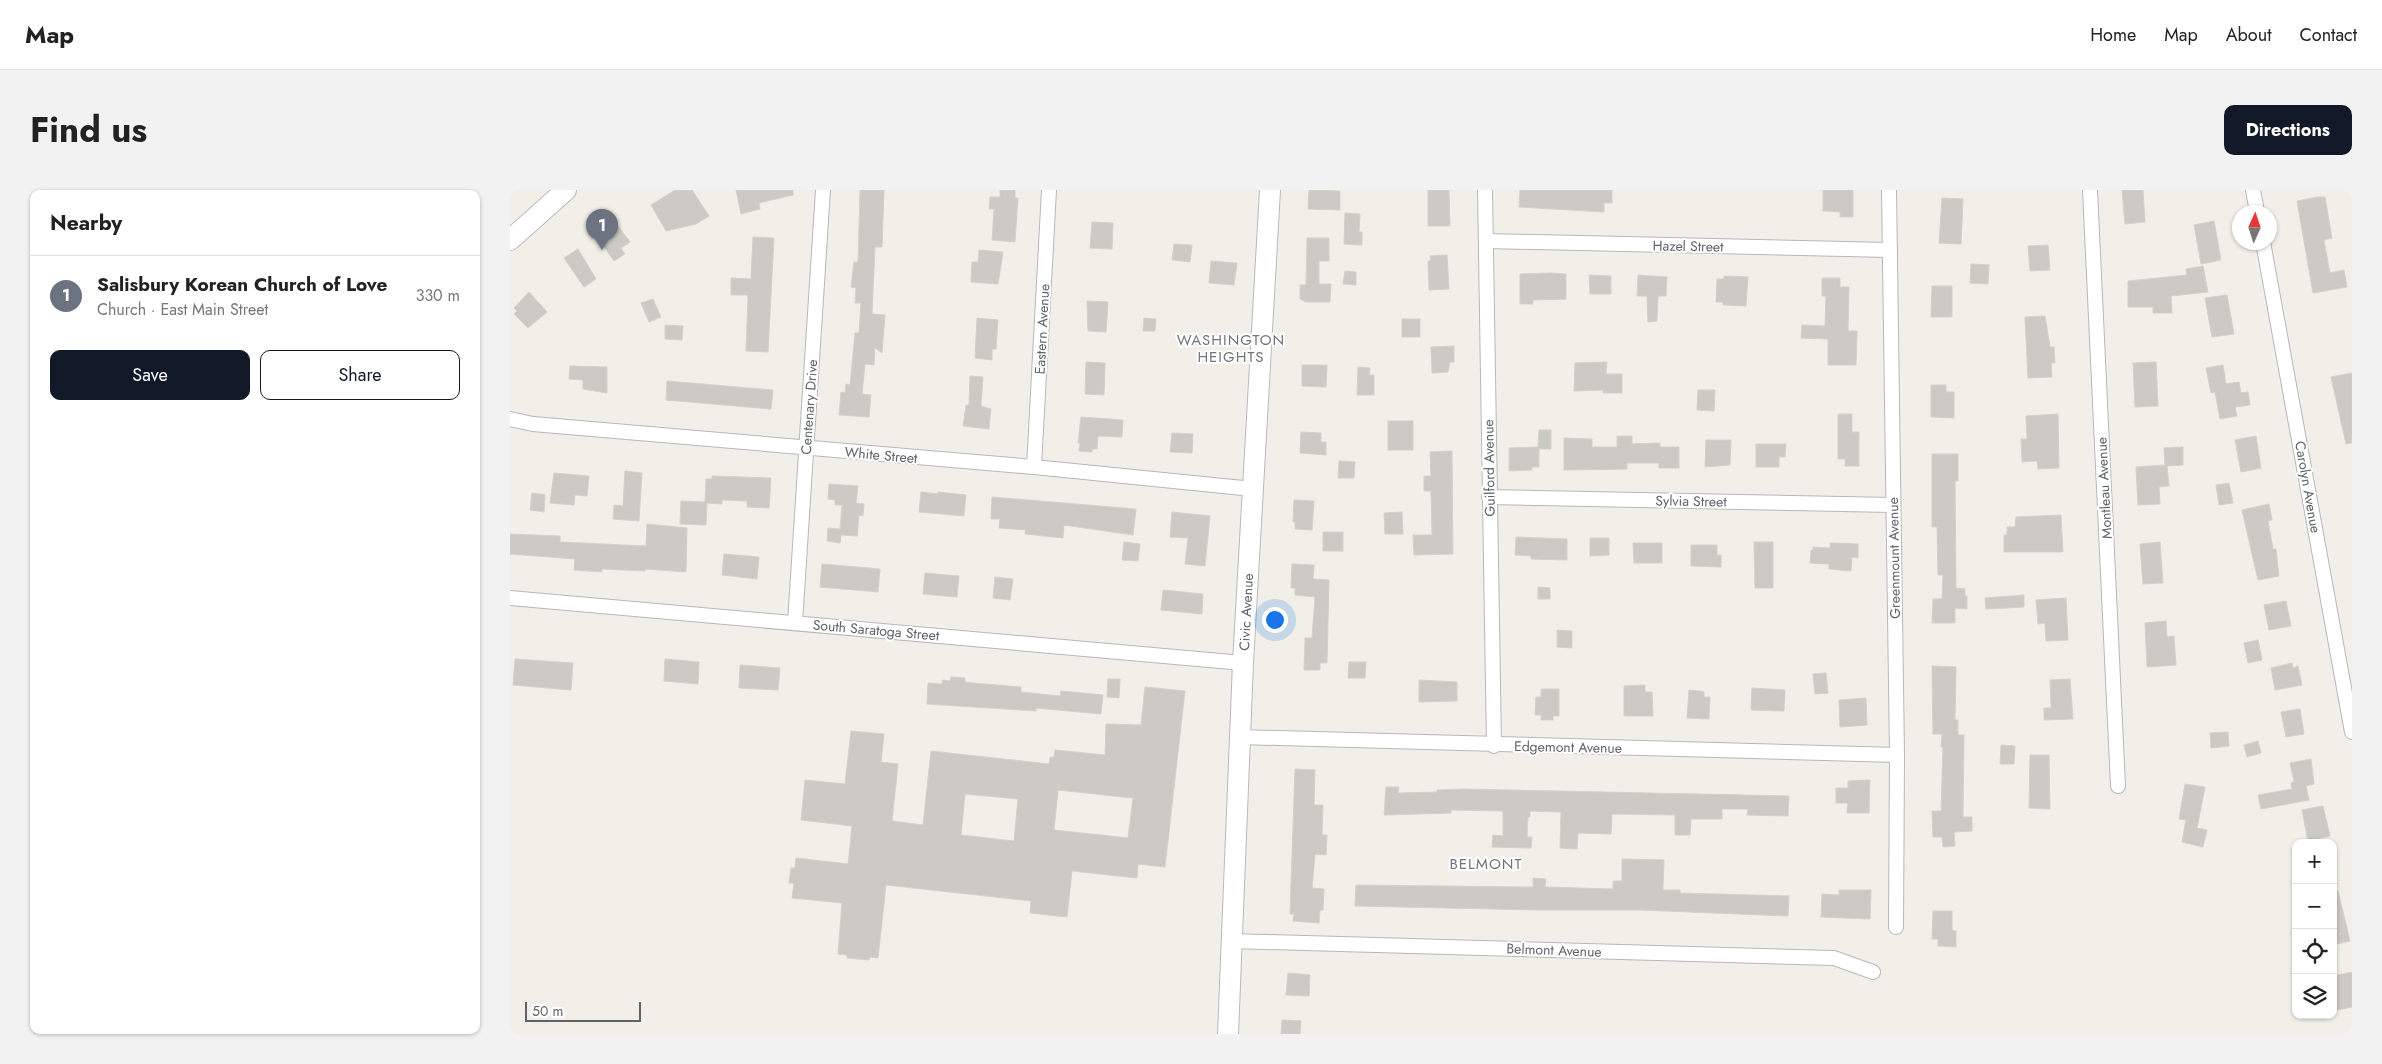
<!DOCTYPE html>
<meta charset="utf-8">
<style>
body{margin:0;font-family:Jost,sans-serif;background:#f2f2f2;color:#222}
.controls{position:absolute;right:15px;bottom:15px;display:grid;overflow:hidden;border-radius:10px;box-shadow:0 1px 4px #0004}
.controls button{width:45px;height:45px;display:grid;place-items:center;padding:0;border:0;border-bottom:1px solid #e0e0e0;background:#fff;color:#222;font:25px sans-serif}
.compass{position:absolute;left:1722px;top:15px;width:45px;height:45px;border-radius:50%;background:#fff;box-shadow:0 1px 4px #0004;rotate:3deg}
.scale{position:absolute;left:15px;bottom:12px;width:116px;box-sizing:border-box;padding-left:5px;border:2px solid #5f6368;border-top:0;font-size:14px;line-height:18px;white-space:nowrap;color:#5f6368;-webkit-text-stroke:4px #fff;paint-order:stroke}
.you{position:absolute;left:764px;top:429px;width:18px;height:18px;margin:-12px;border:4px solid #fff;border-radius:50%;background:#1a73e8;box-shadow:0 0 0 8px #1a73e833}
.badge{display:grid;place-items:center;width:32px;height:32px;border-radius:50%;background:#111827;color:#fff;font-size:16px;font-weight:700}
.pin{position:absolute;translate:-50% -41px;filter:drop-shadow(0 1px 2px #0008)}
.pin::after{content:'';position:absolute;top:26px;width:18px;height:15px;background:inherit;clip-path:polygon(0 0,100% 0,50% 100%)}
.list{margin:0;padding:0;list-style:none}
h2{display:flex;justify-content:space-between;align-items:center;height:65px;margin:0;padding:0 20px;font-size:21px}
h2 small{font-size:16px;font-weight:400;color:#767676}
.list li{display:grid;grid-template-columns:32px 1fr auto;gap:15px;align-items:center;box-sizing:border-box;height:80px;padding:0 20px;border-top:1px solid #e0e0e0}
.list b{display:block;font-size:19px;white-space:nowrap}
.list p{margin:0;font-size:16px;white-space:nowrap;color:#767676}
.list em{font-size:16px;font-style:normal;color:#767676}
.actions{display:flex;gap:10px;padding:15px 20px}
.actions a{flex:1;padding:11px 0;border:1px solid #111827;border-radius:10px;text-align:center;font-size:18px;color:#111827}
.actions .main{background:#111827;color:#fff}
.icon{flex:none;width:28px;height:28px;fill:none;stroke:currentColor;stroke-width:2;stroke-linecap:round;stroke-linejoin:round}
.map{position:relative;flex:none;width:1842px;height:844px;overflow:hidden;border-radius:10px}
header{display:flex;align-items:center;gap:30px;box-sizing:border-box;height:70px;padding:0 25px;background:#fff;border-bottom:1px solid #e0e0e0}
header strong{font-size:24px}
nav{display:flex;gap:28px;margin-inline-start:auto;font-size:18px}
.intro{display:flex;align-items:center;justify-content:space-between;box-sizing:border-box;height:120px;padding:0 30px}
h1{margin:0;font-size:35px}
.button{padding:12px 22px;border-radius:10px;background:#111827;color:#fff;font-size:18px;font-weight:700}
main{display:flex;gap:30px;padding:0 30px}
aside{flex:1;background:#fff;border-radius:10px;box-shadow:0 1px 4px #0004}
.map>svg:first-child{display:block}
</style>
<header>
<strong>Map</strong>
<nav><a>Home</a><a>Map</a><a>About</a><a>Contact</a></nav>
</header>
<div class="intro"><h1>Find us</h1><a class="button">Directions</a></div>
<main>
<aside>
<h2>Nearby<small></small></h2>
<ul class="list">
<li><span class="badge" style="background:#6b7280">1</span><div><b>Salisbury Korean Church of Love</b><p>Church · East Main Street</p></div><em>330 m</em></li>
</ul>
<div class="actions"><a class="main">Save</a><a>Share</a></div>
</aside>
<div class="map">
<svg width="1842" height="844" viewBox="0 0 1842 844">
<rect width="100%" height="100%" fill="#f1efe8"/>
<g fill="#cccac5" stroke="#d6d1c6" fill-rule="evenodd">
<polygon points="165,0 182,0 199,26 186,34 156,41 141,15"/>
<polygon points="226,0 283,0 283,5 249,13 250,19 231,24"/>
<polygon points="350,0 374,0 372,57 365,57 362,124 375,125 372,163 365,158 364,175 355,174 352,204 361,205 359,227 329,225 331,202 335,203 336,194 340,195 345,143 349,143 351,113 345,113 346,98 341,97 344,72 348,72"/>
<polygon points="490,0 505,0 505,8 508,8 505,52 482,50 484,19 479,19 480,7 490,7"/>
<polygon points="799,0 830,1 830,20 798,19"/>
<polygon points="918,0 939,0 940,36 918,36"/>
<polygon points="1010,0 1102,0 1102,13 1094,13 1094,22 1009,17"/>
<polygon points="1313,0 1343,0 1343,27 1330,27 1330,22 1313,21"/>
<polygon points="1612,0 1633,0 1635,32 1615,34"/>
<polygon points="1807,7 1815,7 1822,48 1814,50 1820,83 1834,80 1837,97 1803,103 1787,11"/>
<polygon points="1432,8 1453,9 1451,54 1429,53"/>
<polygon points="835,23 850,24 849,42 852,42 852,55 834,54"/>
<polygon points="1704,31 1711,70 1691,74 1684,35"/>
<polygon points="582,32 603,33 602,59 580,58"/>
<polygon points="106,33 120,52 111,58 115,64 104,71 86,46"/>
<polygon points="243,47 264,48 258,162 236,161 238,108 237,105 221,105 221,88 241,89"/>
<polygon points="797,48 819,48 819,71 809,71 809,94 821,94 820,112 796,112 790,109 790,95 796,95"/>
<polygon points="664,54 682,55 680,72 662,70"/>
<polygon points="1538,55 1540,80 1520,81 1518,56"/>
<polygon points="68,59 86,89 74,97 54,68"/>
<polygon points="469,60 493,62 488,94 461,92 462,72 468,72"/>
<polygon points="937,65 939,99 919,100 918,71 921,71 920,66"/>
<polygon points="701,71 727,73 724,95 699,93"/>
<polygon points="1461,74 1479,75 1478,94 1460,93"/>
<polygon points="1693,76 1698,102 1661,106 1662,123 1643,123 1643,117 1618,117 1618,91 1677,85 1676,79"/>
<polygon points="835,81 846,82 846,95 833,94"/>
<polygon points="1041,83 1056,84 1056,109 1023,110 1023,114 1010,114 1010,84"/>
<polygon points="1079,85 1101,86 1101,104 1080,104"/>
<polygon points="1128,85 1157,87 1156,106 1148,106 1147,131 1138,132 1137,106 1127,106"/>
<polygon points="1214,86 1238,87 1236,116 1213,115 1213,112 1206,112 1207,89 1214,89"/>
<polygon points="1312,88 1330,88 1330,97 1339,97 1338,141 1347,141 1346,175 1318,175 1318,149 1291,148 1292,135 1315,136 1316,106 1312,106"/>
<polygon points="1422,96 1442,96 1442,127 1421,127"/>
<polygon points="19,102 37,122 18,138 4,124 7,121 4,118"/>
<polygon points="1717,105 1724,144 1702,147 1695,108"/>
<polygon points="143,109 151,127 139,132 131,113"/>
<polygon points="577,111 598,112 596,142 578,141"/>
<polygon points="1535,126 1540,157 1544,157 1545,173 1541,173 1542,187 1518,188 1515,127"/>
<polygon points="467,128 488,130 486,159 482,159 482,170 465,168"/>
<polygon points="634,128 646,129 645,141 633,141"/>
<rect x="892" y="129" width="18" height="18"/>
<polygon points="155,135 173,136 172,150 155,149"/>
<polygon points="944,156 944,172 940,172 938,182 922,183 921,157"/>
<polygon points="576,172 595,173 594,205 575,204"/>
<polygon points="1097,172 1096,184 1112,184 1112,203 1093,203 1093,200 1064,201 1065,173"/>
<polygon points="1646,172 1648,216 1625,217 1623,173"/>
<polygon points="792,175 817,175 816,197 792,196"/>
<polygon points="1713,175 1716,194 1729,192 1731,203 1738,202 1740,215 1725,217 1727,226 1710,229 1705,202 1701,203 1696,178"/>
<polygon points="60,176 97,177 97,203 73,199 73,190 59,189"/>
<polygon points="848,177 860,178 859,185 864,185 864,205 847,205"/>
<polygon points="1842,183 1842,253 1836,254 1821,187"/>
<polygon points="460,186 473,187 471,216 481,219 479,239 453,236 456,215 459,215"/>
<polygon points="157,191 263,200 261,219 156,210"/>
<polygon points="1421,195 1436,195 1436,202 1444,202 1444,228 1421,227"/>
<polygon points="1188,200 1205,200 1204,221 1187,220"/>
<polygon points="1328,224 1342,224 1342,242 1349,242 1349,276 1335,276 1335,269 1328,269"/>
<polygon points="1548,224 1549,278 1528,279 1527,271 1512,272 1511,249 1517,249 1516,226"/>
<polygon points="571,227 613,230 612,247 588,246 587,259 582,259 582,262 569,261 570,253 568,253"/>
<rect x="878" y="231" width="25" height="29"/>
<polygon points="1029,240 1041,240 1041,259 1029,259 1029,277 1022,277 1022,280 999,281 999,258 1028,257"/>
<polygon points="791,242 811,243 811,252 816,252 816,265 790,263"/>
<polygon points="662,243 683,244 682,263 660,262"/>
<polygon points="1107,246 1122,246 1122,254 1150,253 1150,257 1169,257 1169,278 1149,278 1149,273 1117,273 1117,279 1054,280 1054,248 1082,249 1082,257 1107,257"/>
<polygon points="1746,246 1751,278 1731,282 1725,250"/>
<polygon points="1196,250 1221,250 1220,275 1195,277"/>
<polygon points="1246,254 1276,254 1275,267 1269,267 1269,277 1246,277"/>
<polygon points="1673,257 1673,275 1657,276 1659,296 1649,297 1650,314 1628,315 1626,277 1655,275 1654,258"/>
<polygon points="942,261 943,364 904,365 903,345 922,345 921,301 914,301 914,286 921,286 920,262"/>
<polygon points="1422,264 1448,264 1448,291 1445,291 1446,398 1455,399 1455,406 1457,406 1457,419 1445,418 1445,433 1422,433 1423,409 1432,409 1433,385 1428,385 1427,337 1422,337"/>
<polygon points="829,271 845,272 844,288 828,288"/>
<polygon points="115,281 132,283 129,331 103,329 104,315 113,316"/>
<polygon points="44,283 79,286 77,306 65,305 64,315 40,313"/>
<polygon points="202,286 261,288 259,318 237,317 237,311 212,310 212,314 197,313 196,335 170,334 171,311 195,312 196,289 202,289"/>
<polygon points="1719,293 1723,313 1709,315 1706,295"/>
<polygon points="319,294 348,296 346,313 354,314 353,326 349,325 347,346 331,345 330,353 317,351 318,338 330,339 332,315 325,315 325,310 318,309"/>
<polygon points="411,302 428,304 428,302 456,305 454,326 409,322"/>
<polygon points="22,303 35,305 34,322 20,320"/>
<polygon points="482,307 626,319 623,345 554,335 553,348 515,344 516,340 489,338 490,329 481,329"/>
<polygon points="784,310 804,311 802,340 785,339 785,332 783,332"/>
<polygon points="1759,314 1762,330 1758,331 1763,359 1766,359 1769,386 1748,390 1732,320"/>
<polygon points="662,322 700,326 695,376 675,374 678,348 660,347"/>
<polygon points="892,322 893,344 875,344 874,323"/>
<polygon points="1551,325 1553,362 1494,362 1494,345 1497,345 1497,337 1505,337 1506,327"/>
<polygon points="137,334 177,338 176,382 135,379 135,381 92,379 92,382 64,380 65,369 0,364 0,344 50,346 50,352 136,356"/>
<rect x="813" y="342" width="20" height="19"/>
<polygon points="1006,347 1057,349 1057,370 1021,369 1021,366 1005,365"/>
<polygon points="1080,348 1099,348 1099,365 1080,366"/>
<polygon points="614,352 630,354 628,371 612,370"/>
<polygon points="1244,352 1263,352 1263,398 1245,398"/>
<polygon points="1650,352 1653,393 1633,394 1630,354"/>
<polygon points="1123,353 1152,353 1152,373 1124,373"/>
<polygon points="1320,353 1348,354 1348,368 1342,367 1341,381 1319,379 1319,374 1300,373 1301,360 1303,360 1303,357 1320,358"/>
<polygon points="1181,355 1207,355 1207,365 1211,365 1211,377 1181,376"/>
<polygon points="214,364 249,367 247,389 212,385"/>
<polygon points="312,374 370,379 368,402 310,397"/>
<polygon points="782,374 804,375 803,389 819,390 817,473 810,473 810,480 794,480 795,448 802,448 805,407 785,405 785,398 781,398"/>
<polygon points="415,383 449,386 447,407 413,404"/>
<polygon points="485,387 503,389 500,410 483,408"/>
<polygon points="1028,397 1040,398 1040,409 1028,409"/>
<polygon points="653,400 693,404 692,424 651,420"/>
<polygon points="1514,405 1514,417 1476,419 1475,408"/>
<polygon points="1556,408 1558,450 1536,451 1535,433 1528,434 1526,410"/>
<polygon points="1776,411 1781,436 1759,440 1754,415"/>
<polygon points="1656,431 1657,447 1664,446 1666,475 1637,477 1635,433"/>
<polygon points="1047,440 1062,441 1062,458 1047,457"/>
<polygon points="1748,450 1752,470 1738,473 1734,453"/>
<polygon points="5,469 63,473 61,500 3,495"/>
<polygon points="155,469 189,472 188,494 154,491"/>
<polygon points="839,472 856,472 855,488 838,488"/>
<polygon points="1782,473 1783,478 1788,476 1792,495 1765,500 1761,478"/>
<polygon points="230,475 270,478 268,500 229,498"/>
<polygon points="1422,476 1446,477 1445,530 1448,530 1448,545 1454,545 1453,627 1462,627 1462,641 1444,642 1445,656 1433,657 1432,647 1423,647 1422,621 1431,621 1433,557 1431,557 1432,544 1423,544"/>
<polygon points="1316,483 1318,503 1305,504 1303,484"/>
<polygon points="441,487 455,488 455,492 462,493 511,497 511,502 550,506 551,501 593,505 591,524 526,518 526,521 417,514 418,493 432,494 433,490 440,491"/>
<polygon points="598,489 610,489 609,508 597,507"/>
<polygon points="1560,489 1563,529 1534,530 1534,518 1541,518 1540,490"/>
<polygon points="909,490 947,492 947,511 909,512"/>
<polygon points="1135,495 1135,502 1142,502 1143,526 1114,526 1114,496"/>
<path d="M635 497 675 501 655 677 628 674 627 688 562 681 557 727 520 723 521 711 376 695 368 768 360 767 359 770 337 768V765L328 764 332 713 282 708 284 693H279L281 678H285L286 668 338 674 342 636 291 630 295 590 335 594 341 541 374 544 371 572 388 574 382 631 413 635 421 561 539 574 540 567H544L545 560 595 565 596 534 631 535ZM548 600 623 608 618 648 544 640ZM455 604 508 609 504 651 451 645Z"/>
<polygon points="1242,498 1275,500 1274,521 1241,520"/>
<polygon points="1031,499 1049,499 1049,526 1043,526 1043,530 1031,530 1031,525 1025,525 1026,507 1031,507"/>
<polygon points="1179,500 1190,501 1194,502 1194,507 1200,507 1199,529 1177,528"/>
<polygon points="1356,508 1357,535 1330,537 1329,510"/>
<polygon points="1790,519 1794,544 1776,547 1771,522"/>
<polygon points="1718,542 1719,556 1701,558 1700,543"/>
<polygon points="1748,551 1751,563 1737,567 1734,555"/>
<polygon points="1491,555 1505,556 1504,574 1490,574"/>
<polygon points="1520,565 1539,565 1540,619 1519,618"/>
<polygon points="1801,569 1804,594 1796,596 1799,610 1751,619 1748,605 1782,599 1781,593 1784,592 1780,573"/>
<polygon points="785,579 805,580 804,615 813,615 812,645 817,645 816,665 805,664 802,698 814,699 813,720 810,720 809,733 783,731 784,724 780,724"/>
<polygon points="1360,590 1359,623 1337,623 1338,613 1326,613 1326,598 1338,598 1338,591"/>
<polygon points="1675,594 1695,597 1687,638 1697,640 1693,657 1672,652 1676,630 1669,629"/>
<polygon points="876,597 889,597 888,603 927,602 927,600 953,599 1279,606 1278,626 1237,625 1238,619 1212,619 1212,629 1181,629 1180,645 1165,645 1165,625 1102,624 1101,644 1068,643 1067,659 1050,658 1051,622 1020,621 1020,627 1018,627 1017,647 1022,647 1021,658 982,657 983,645 993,646 993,621 941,620 941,623 874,625"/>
<polygon points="1813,616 1820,646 1798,651 1792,620"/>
<polygon points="1112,669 1154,670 1153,700 1170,700 1170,703 1279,706 1278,726 1130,720 1028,720 845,716 846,695 1017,697 1023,697 1023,688 1036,689 1035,697 1103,699 1103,691 1112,691"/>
<polygon points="1329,700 1361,700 1360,729 1311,727 1312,704 1329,705"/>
<polygon points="1828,701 1840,751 1823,755 1823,702"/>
<polygon points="1423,721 1442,721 1442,740 1446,741 1446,757 1428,756 1428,749 1422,749"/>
<polygon points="1842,782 1842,817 1827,820 1823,801 1823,786"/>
<polygon points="778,783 800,785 799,806 776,805"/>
<polygon points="772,830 791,831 790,844 771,844"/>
</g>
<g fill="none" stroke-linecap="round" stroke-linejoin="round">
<g stroke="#b5b8bc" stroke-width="16">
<g id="street">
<polyline points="975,0 984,556"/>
<polyline points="1379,0 1387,565 1386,737"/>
<polyline points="1580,0 1608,596"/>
<polyline points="1743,0 1747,22"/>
<polyline points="976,51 1380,60"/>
<polyline points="1753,52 1842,542"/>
<polyline points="0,229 23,234 524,277 743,299"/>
<polyline points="524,277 539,0"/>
<polyline points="979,307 1383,315"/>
<polyline points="0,408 733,473"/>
<polyline points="285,433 313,0"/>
<polyline points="729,547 1387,565"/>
<polyline points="721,751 1324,768 1363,782"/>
</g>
</g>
<g stroke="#b6babf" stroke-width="22">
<g id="secondary">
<polyline points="0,50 56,0"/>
<polyline points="718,844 733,473 760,0"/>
</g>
</g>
<use href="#street" stroke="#fff" stroke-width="14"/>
<use href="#secondary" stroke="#fff" stroke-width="20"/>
</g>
<g text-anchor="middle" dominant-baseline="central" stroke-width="4" stroke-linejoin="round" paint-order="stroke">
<g font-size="14" fill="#5f6368" stroke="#fff">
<text transform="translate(1178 56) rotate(1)">Hazel Street</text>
<text transform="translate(532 139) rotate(-87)">Eastern Avenue</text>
<text transform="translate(299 217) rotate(-86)">Centenary Drive</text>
<text transform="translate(371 265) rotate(5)">White Street</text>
<text transform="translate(979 278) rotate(-91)">Guilford Avenue</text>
<text transform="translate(1798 297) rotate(80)">Carolyn Avenue</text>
<text transform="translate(1594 298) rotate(-93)">Montleau Avenue</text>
<text transform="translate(1181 311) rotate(1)">Sylvia Street</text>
<text transform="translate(1384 368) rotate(-91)">Greenmount Avenue</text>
<text transform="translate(736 422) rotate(-87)">Civic Avenue</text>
<text transform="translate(366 440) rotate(5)">South Saratoga Street</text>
<text transform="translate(1058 557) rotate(1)">Edgemont Avenue</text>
<text transform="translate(1044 760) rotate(2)">Belmont Avenue</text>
</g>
<g font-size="15" letter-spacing="1" fill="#70757a" stroke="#fff">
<text x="721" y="150">WASHINGTON<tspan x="721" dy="17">HEIGHTS</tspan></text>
<text x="976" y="674">BELMONT</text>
</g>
</g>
</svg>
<div class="controls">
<button>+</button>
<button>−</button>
<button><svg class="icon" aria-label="locate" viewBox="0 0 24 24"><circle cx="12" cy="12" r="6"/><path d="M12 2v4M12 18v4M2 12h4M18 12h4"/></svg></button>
<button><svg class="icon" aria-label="layers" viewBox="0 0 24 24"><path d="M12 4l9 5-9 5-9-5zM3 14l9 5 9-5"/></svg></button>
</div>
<svg class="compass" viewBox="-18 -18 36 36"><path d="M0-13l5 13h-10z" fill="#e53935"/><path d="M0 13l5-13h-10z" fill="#767676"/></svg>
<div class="scale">50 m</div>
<div class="you"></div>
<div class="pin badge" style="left:92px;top:60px;background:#6b7280">1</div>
</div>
</main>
